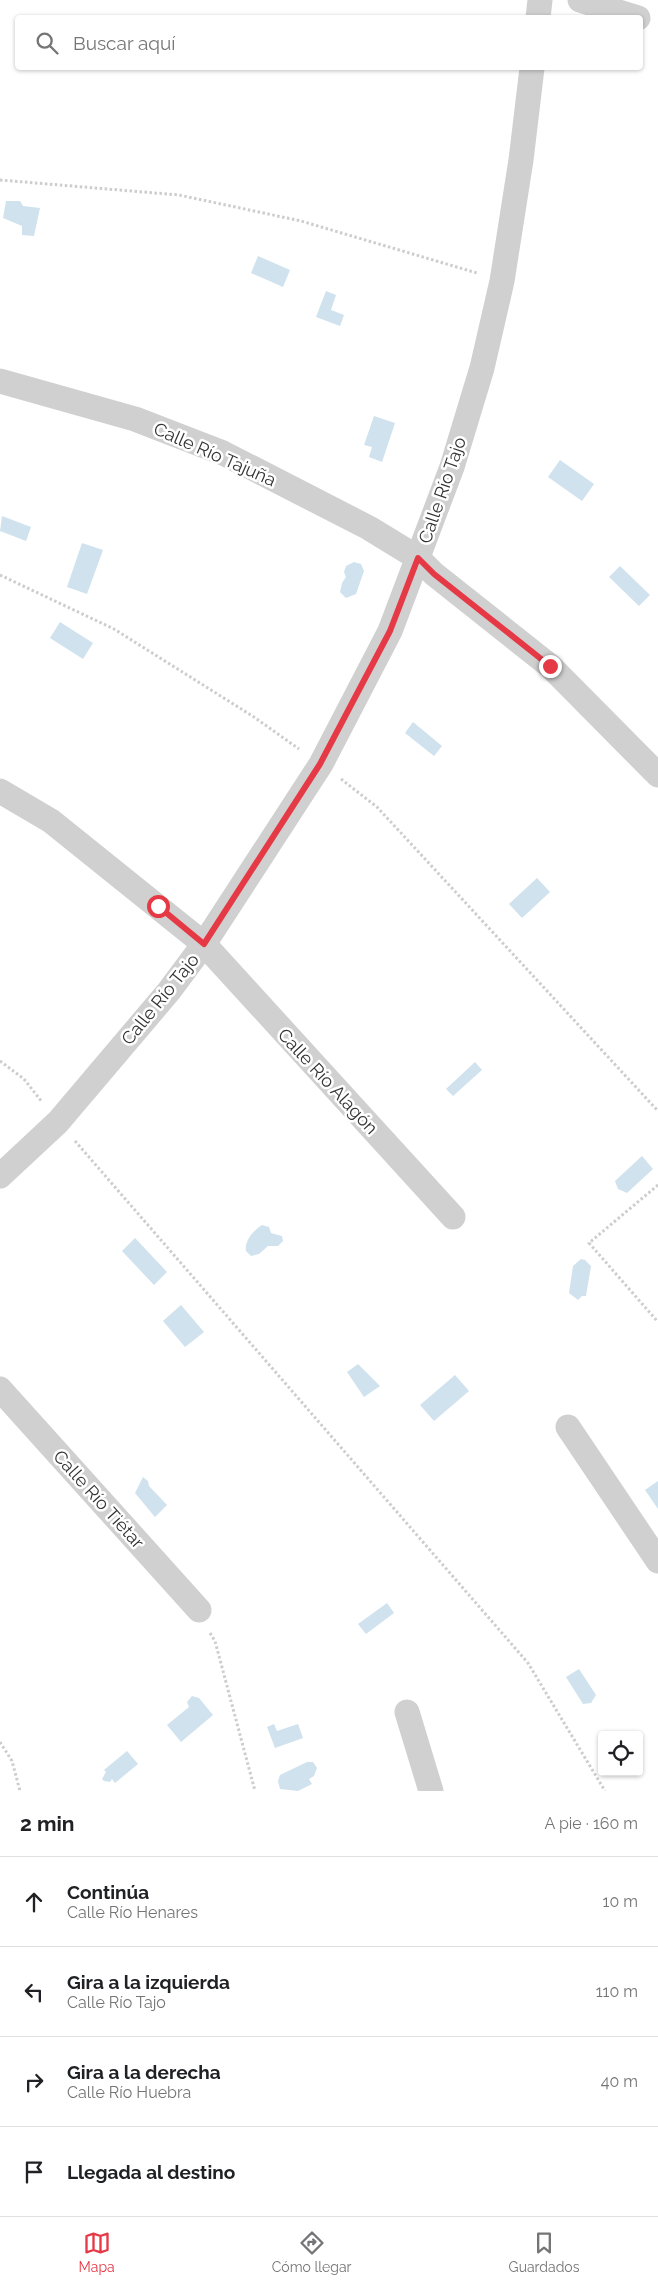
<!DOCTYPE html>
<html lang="es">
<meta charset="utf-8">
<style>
body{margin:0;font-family:Raleway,sans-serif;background:#f6f6f6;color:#202124}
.controls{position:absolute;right:15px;bottom:15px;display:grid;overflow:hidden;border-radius:5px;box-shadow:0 1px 4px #0004}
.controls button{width:45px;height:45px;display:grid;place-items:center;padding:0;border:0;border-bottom:1px solid #e0e0e0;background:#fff;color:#202124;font:25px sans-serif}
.stop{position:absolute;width:15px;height:15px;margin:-11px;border:4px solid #e63946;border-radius:50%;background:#fff}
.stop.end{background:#e63946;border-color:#fff;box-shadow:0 1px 5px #0008}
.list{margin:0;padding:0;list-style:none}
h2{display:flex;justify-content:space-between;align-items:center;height:65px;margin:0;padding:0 20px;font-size:21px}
h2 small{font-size:16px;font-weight:400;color:#757577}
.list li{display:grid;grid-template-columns:32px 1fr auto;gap:15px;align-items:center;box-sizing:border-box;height:90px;padding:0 20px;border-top:1px solid #e0e0e0}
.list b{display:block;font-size:19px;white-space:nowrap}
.list p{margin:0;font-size:16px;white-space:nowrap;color:#757577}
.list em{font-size:16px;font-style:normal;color:#757577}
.icon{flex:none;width:28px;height:28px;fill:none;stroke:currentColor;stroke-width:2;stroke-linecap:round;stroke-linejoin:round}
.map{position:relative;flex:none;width:658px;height:1791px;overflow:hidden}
.search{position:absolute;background:#fff;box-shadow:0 1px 4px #0004;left:15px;right:15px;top:15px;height:55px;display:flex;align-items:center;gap:12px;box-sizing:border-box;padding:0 18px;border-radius:5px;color:#757577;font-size:19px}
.sheet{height:425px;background:#fff}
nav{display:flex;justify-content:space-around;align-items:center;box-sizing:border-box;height:70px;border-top:1px solid #e0e0e0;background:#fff;font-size:14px;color:#757577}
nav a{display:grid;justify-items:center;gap:2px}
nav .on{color:#e63946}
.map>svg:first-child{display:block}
</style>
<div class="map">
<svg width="658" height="1791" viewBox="0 0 658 1791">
<rect width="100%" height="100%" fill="#fff"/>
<g fill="#cfe2ee">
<polygon points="6,201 20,201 23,206 40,208 34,236 22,235 22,226 3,218"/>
<polygon points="258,256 290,270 283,287 251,273"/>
<polygon points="326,291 336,295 331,310 344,315 340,326 316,317"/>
<polygon points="374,416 395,423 382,462 369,457 372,447 364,445"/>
<polygon points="560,460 594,484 582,501 548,477"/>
<polygon points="2,516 31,527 26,541 0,531"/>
<polygon points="82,543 103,550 87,594 67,587"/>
<polygon points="354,562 361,564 364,571 356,594 346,598 340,592 342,583 346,577 344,572 346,566"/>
<polygon points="620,566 650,595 639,606 609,577"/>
<polygon points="60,622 93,643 83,659 50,638"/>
<polygon points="413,722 442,746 434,756 405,733"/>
<polygon points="537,878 550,892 522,918 509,904"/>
<polygon points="475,1062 482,1070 453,1096 446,1089"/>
<polygon points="642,1156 653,1169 627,1193 618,1189 615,1181"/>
<path d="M262 1225 269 1227 271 1233 282 1236 283 1241 278 1246H268L259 1254 251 1256 246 1251C244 1241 254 1230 262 1225Z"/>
<polygon points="135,1238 167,1272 154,1285 122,1251"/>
<polygon points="581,1259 585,1260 591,1266 586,1296 582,1296 578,1300 569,1293 573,1266"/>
<polygon points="181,1305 204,1332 185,1347 163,1321"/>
<polygon points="358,1364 380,1386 364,1397 347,1372"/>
<polygon points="455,1375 469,1391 434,1421 420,1405"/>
<polygon points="143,1477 148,1481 149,1486 167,1505 155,1517 135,1493"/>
<polygon points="658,1481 658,1509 645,1490"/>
<polygon points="387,1603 394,1613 366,1634 358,1624"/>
<polygon points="579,1669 596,1695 591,1703 583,1704 566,1677"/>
<polygon points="192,1696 199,1698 213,1715 181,1742 167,1725 189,1707 187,1702"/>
<polygon points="274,1724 277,1731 298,1724 303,1738 275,1748 267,1727"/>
<polygon points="127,1751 138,1764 115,1783 112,1779 110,1782 104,1781 102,1779 106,1772 104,1770"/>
<polygon points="307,1762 313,1762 317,1768 314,1776 309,1779 312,1784 298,1791 280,1789 278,1781 280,1775"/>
</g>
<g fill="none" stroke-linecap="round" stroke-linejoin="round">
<g stroke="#cdcdcd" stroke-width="3" stroke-dasharray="2.5 2.5" stroke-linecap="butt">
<polyline points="0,180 179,195 301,221 477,273"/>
<polyline points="0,575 114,629 254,717 299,749"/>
<polyline points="341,779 377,807 658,1111"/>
<polyline points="0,1061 24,1079 42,1102"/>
<polyline points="75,1141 528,1663 605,1791"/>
<polyline points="658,1185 589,1243 658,1322"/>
<polyline points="210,1633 215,1641 255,1791"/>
<polyline points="0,1742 12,1761 20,1791"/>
</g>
<g stroke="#d0d0d0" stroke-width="25">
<polyline points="580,0 638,18"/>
<polyline points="538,18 540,0"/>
<polyline points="0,381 135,419 223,453 369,528 418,558 434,574 550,666 658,775"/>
<polyline points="0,791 51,821 204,944 453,1217"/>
<polyline points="0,1176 58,1122 169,991 204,944 321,764 390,631 452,467 482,368 502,281 521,160 532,68"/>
<polyline points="0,1389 199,1610"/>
<polyline points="568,1427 658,1561"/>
<polyline points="407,1712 431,1791"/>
</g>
</g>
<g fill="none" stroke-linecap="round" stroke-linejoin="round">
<polyline stroke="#e63946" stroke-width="6" points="158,906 204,944 320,764 390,631 418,558 434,574 550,666"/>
</g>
<g text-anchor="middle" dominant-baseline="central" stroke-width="5" stroke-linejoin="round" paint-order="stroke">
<g font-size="18" fill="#333" stroke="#fff">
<text transform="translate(215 454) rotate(24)">Calle Río Tajuña</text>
<text transform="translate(442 490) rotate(-71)">Calle Río Tajo</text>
<text transform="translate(160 999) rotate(-51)">Calle Río Tajo</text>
<text transform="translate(328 1081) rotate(47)">Calle Río Alagón</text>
<text transform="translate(99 1499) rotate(48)">Calle Río Tiétar</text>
</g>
</g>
</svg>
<div class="controls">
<button><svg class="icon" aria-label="locate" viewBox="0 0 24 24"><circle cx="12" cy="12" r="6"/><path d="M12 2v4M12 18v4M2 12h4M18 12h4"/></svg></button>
</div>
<div class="stop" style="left:158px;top:906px"></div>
<div class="stop end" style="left:550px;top:666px"></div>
<div class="search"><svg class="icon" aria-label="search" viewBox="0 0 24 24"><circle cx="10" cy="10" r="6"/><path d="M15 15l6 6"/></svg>Buscar aquí</div>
</div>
<section class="sheet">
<h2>2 min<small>A pie · 160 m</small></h2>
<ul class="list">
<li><svg class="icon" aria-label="ahead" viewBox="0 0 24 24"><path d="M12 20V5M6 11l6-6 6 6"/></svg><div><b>Continúa</b><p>Calle Río Henares</p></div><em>10 m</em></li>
<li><svg class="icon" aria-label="left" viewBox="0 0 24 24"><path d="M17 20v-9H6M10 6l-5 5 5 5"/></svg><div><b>Gira a la izquierda</b><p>Calle Río Tajo</p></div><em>110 m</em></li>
<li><svg class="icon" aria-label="right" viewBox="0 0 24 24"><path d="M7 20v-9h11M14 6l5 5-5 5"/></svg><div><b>Gira a la derecha</b><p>Calle Río Huebra</p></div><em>40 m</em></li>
<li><svg class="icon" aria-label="arrive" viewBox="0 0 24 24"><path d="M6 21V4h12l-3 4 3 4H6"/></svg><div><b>Llegada al destino</b></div></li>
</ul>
</section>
<nav>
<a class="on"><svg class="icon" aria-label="map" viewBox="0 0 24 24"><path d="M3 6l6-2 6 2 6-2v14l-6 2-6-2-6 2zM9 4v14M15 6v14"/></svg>Mapa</a>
<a><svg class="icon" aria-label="directions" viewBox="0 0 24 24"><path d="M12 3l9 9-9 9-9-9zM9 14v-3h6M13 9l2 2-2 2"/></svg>Cómo llegar</a>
<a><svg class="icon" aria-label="saved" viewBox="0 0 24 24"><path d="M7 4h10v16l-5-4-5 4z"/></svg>Guardados</a>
</nav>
